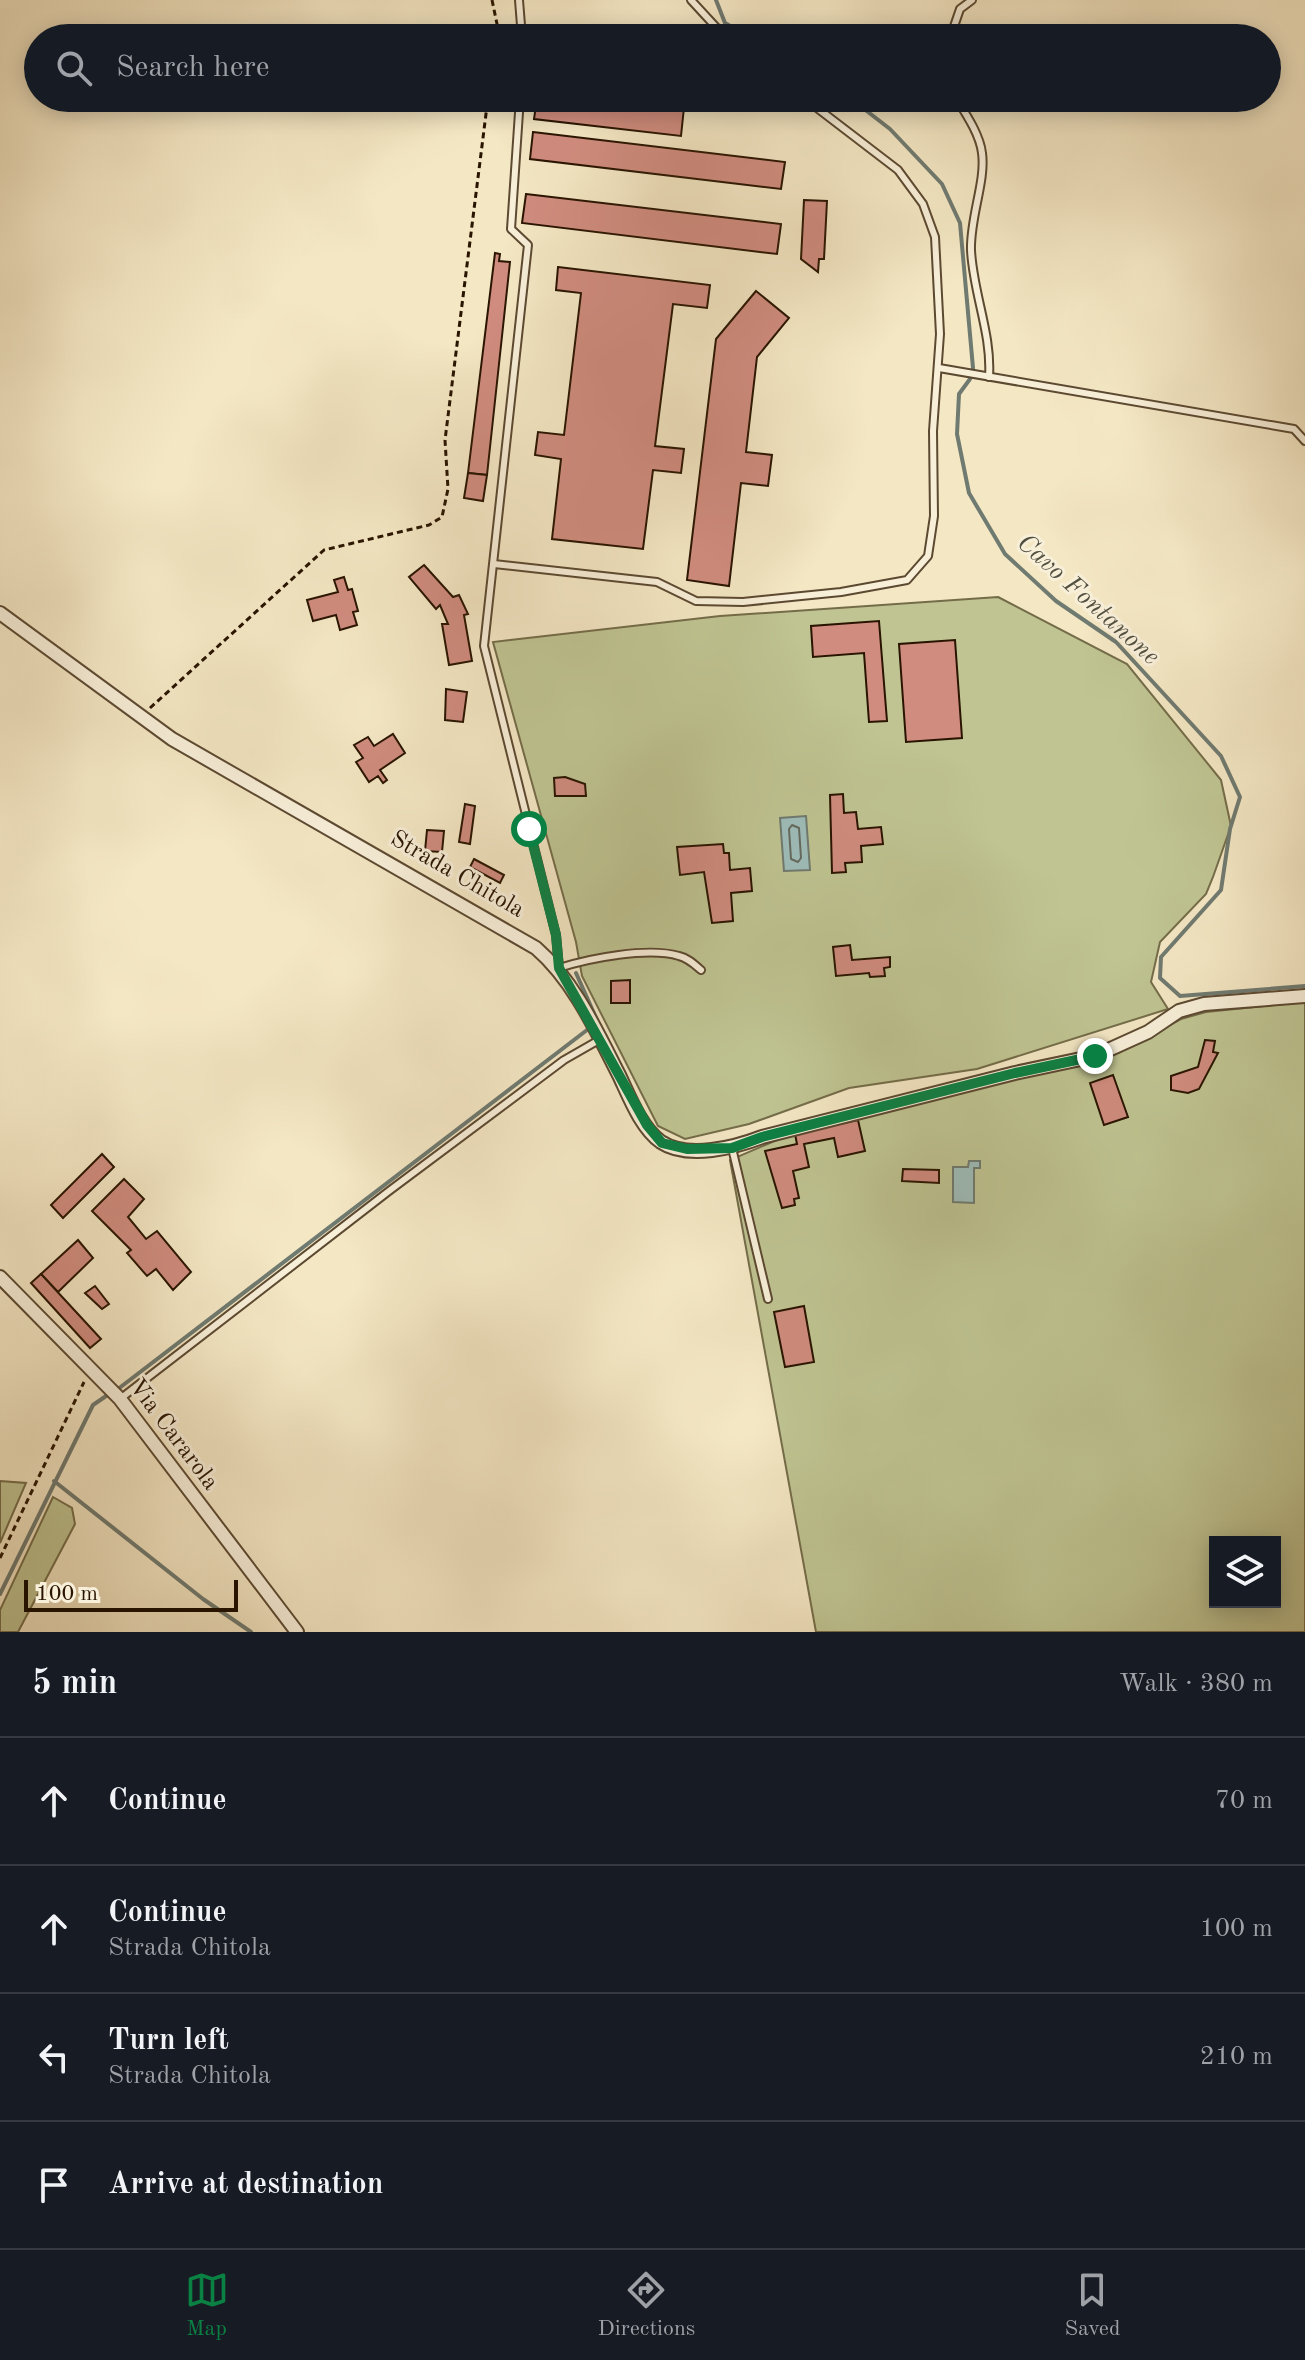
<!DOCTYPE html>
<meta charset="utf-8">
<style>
body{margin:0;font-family:"Old Standard TT",serif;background:#20242c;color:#f1f3f6}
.controls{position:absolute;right:24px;bottom:24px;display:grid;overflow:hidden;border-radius:0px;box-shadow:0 4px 20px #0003}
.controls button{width:72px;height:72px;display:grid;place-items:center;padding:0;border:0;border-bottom:2px solid #363941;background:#171b24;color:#f1f3f6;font:40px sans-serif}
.scale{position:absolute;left:24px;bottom:20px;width:214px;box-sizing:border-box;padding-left:8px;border:4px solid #291400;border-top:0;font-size:22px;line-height:28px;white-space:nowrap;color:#291400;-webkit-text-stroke:6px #f8efd9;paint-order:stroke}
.stop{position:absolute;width:24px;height:24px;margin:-18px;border:6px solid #0b8043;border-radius:50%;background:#fff}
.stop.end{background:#0b8043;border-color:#fff;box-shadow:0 2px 8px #0008}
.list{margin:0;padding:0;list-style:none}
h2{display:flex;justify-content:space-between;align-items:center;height:104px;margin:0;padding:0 32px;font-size:34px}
h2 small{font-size:26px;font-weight:400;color:#9ea1a6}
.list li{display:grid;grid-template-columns:52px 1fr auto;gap:24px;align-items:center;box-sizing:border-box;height:128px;padding:0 32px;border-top:2px solid #363941}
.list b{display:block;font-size:30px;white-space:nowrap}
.list p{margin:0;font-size:26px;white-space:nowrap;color:#9ea1a6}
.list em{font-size:26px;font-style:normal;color:#9ea1a6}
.icon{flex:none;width:44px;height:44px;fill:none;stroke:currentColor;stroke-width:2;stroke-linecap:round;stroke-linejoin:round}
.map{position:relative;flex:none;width:1305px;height:1632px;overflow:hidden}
.search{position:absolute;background:#171b24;box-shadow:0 4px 20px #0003;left:24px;right:24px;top:24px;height:88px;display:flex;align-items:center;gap:20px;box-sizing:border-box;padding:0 28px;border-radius:44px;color:#9ea1a6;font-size:30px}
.sheet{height:616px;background:#171b24}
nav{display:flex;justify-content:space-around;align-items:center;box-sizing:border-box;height:112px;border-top:2px solid #363941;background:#171b24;font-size:22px;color:#9ea1a6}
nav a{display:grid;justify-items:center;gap:4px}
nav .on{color:#0b8043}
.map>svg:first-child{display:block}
</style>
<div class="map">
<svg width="1305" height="1632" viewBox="0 0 1305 1632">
<rect width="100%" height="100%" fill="#f4e7c4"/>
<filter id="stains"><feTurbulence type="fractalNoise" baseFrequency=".0025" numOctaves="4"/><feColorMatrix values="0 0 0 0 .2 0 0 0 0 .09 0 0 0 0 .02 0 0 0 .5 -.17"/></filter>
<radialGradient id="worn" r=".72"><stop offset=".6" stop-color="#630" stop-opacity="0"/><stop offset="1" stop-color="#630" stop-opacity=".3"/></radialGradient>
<g fill="#bfc492" stroke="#746c49" stroke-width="2" fill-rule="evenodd">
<polygon points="998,597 1127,664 1221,780 1231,826 1213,877 1206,894 1160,942 1151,982 1168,1009 977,1069 849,1088 749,1124 685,1139 658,1126 582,976 576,942 493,642 720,616"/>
<path d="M1305 1002V1632H816L730 1160 791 1134 1118 1053 1181 1019 1206 1012ZM1215 1542H1275V1602H1215Z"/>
<polygon points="0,1481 26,1483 0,1543"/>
<polygon points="53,1497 72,1508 75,1524 18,1632 0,1632 0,1610"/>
</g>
<g fill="#9ebebb" stroke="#6f7a70" stroke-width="2">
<polygon points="806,816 810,870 784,871 780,818"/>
<polygon points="969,1161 980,1161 980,1168 974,1168 974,1203 953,1202 953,1167 968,1167"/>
</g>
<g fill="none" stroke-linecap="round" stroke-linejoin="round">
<polygon stroke="#64695e" stroke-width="2" points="792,825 799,828 801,858 798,862 791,859 789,829"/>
<g stroke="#6f7a70" stroke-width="4">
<polyline points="716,0 725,23 751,38"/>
<polyline points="850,98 890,129 942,184 960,223 973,368 970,379 959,394 957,434 969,493 1005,554 1056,601 1116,642 1221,756 1240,797 1230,829 1221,890 1161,957 1160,978 1180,996 1305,986"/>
<polyline points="576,973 597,1020"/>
<polyline points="118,1389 587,1030"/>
<polyline points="54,1481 203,1599 251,1632"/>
<polyline points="0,1594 93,1405 109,1394"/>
</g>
</g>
<g fill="#d08c7f" stroke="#291400" stroke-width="2">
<polygon points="537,98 685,98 681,136 534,119"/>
<polygon points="533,132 785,162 781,189 530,159"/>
<polygon points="526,194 781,224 777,254 522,223"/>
<polygon points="804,200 827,201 824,259 819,259 818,272 801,259"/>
<polygon points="495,253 500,254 499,261 510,262 487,475 468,473"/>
<polygon points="558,267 710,285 707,308 673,304 655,446 684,449 681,473 653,470 643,549 552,539 561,459 535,455 538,432 564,435 581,293 556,290"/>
<polygon points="756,291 789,318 757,357 746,452 772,455 768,486 741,483 729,586 687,580 716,339"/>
<polygon points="468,473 487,475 483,501 464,498"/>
<polygon points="424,565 453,597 459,595 468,614 464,615 472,661 449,665 442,624 448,624 440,605 436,609 409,577"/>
<polygon points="344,577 348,590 352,589 358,611 353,612 357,625 340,630 336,615 313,621 307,600 338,592 334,580"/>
<polygon points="879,621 887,721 869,722 864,653 813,657 811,626"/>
<polygon points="955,640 962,738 906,742 899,644"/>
<polygon points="446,689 467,692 463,722 445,720"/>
<polygon points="393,734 405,753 380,770 387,780 383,783 378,776 369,782 356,762 363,758 354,745 368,737 374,746"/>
<polygon points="565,777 585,784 586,796 555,796 554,778"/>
<polygon points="843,794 844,813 856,812 858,829 881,827 883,844 861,846 862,862 845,863 846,872 832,873 830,795"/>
<polygon points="465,804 475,806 470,844 459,842"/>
<polygon points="427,830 444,831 442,852 425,851"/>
<polygon points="723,844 724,853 729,853 730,870 750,868 752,891 731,893 733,921 712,923 704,872 680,875 677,847"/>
<polygon points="474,859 504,875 500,883 470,867"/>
<polygon points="850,945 852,960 890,957 890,967 884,968 885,976 870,977 869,973 836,976 833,947"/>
<polygon points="630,980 630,1003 611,1003 611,981"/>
<polygon points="1205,1040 1215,1041 1213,1052 1218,1053 1199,1089 1188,1093 1171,1090 1171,1076 1198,1067"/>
<polygon points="1113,1075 1128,1117 1104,1125 1090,1083"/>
<polygon points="858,1120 865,1151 838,1157 834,1138 804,1144 809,1167 793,1171 799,1198 794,1199 795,1205 782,1208 765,1151 797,1144 795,1134"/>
<polygon points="102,1154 114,1167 63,1218 51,1205"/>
<polygon points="903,1169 939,1170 939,1183 902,1181"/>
<polygon points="124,1179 144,1199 128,1217 146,1239 157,1231 191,1272 173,1290 156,1269 147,1276 127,1253 131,1250 92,1211"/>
<polygon points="78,1240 93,1258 58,1292 41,1274"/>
<polygon points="41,1274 101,1339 90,1348 31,1283"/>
<polygon points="95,1286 109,1304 102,1309 85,1293"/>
<polygon points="804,1306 814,1362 785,1367 774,1312"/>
</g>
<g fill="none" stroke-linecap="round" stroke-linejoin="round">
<g stroke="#5c4931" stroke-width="10">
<g id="service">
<polyline points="519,0 522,38"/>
<polyline points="691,0 726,38"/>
<polyline points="950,38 960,9 972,0"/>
<path d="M520 98 511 229 528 245 484 646 556 935 559 968C590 958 648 947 679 956 688 958 694 964 701 970"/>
<path d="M956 98C966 114 980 135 982 153 986 181 970 217 971 250 973 293 992 334 989 377"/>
<polyline points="939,368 1294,429 1305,441"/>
<polyline points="494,564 657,582 696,601 743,602 841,592 907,580 928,556 934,516 933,431 940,334 935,237 923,204 898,170 804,98"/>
<polyline points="732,1148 768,1299"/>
<polyline points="120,1399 389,1191 564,1060 599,1040"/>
</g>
</g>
<g stroke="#5c4931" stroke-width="16">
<g id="minor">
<path d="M0 613 172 739 536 948C574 981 596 1030 619 1075 629 1096 641 1128 661 1142 688 1160 736 1147 762 1137L1015 1073 1095 1056 1148 1032 1179 1011 1204 1004 1305 996"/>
<polyline points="0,1277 120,1399 297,1632"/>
</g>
</g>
<g stroke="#291400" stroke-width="3" stroke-dasharray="6 4" stroke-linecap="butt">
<polyline points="492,0 497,24 495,38"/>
<polyline points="150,708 324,550 429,525 442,517 448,489 445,440 488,98"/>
<polyline points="0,1558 84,1382"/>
</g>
<use href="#service" stroke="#f8efd9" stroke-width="6"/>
<use href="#minor" stroke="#f8efd9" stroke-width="12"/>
</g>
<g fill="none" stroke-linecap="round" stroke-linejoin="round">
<polyline stroke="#0b8043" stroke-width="10" points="529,829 556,935 559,968 647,1125 662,1143 687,1149 732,1148 762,1137 1015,1073 1095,1056"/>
</g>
<g text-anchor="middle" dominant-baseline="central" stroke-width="6" stroke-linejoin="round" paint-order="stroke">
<g font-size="24" fill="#291400" stroke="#f8efd9">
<text transform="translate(457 875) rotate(30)">Strada Chitola</text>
<text transform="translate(173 1435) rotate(53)">Via Cararola</text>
</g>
<g font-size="26" font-style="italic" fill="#525041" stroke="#f8efd9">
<text transform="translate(1088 600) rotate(42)">Cavo Fontanone</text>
</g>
</g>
<rect width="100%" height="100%" filter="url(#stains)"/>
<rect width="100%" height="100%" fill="url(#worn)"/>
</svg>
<div class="controls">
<button><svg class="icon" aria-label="layers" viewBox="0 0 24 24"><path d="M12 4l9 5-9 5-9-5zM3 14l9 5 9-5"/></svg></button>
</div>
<div class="scale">100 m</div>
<div class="stop" style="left:529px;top:829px"></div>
<div class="stop end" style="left:1095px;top:1056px"></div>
<div class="search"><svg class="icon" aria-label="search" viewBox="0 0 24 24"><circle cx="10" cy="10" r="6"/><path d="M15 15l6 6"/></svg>Search here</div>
</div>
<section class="sheet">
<h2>5 min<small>Walk · 380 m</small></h2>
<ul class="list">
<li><svg class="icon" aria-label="ahead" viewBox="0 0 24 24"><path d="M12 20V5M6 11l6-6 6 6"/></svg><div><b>Continue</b></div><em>70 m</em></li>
<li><svg class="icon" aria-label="ahead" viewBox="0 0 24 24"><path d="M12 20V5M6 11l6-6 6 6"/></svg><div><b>Continue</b><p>Strada Chitola</p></div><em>100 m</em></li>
<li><svg class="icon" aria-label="left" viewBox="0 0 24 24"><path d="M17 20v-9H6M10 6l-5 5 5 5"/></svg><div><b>Turn left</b><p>Strada Chitola</p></div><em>210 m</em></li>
<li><svg class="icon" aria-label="arrive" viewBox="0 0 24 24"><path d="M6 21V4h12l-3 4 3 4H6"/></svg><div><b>Arrive at destination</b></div></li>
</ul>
</section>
<nav>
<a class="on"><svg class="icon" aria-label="map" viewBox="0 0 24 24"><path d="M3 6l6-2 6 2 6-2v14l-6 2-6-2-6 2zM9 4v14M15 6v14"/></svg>Map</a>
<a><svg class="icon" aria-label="directions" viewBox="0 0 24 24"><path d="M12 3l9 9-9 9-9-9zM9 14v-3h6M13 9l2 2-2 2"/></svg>Directions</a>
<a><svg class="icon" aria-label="saved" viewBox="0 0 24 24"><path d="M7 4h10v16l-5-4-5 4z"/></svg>Saved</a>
</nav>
